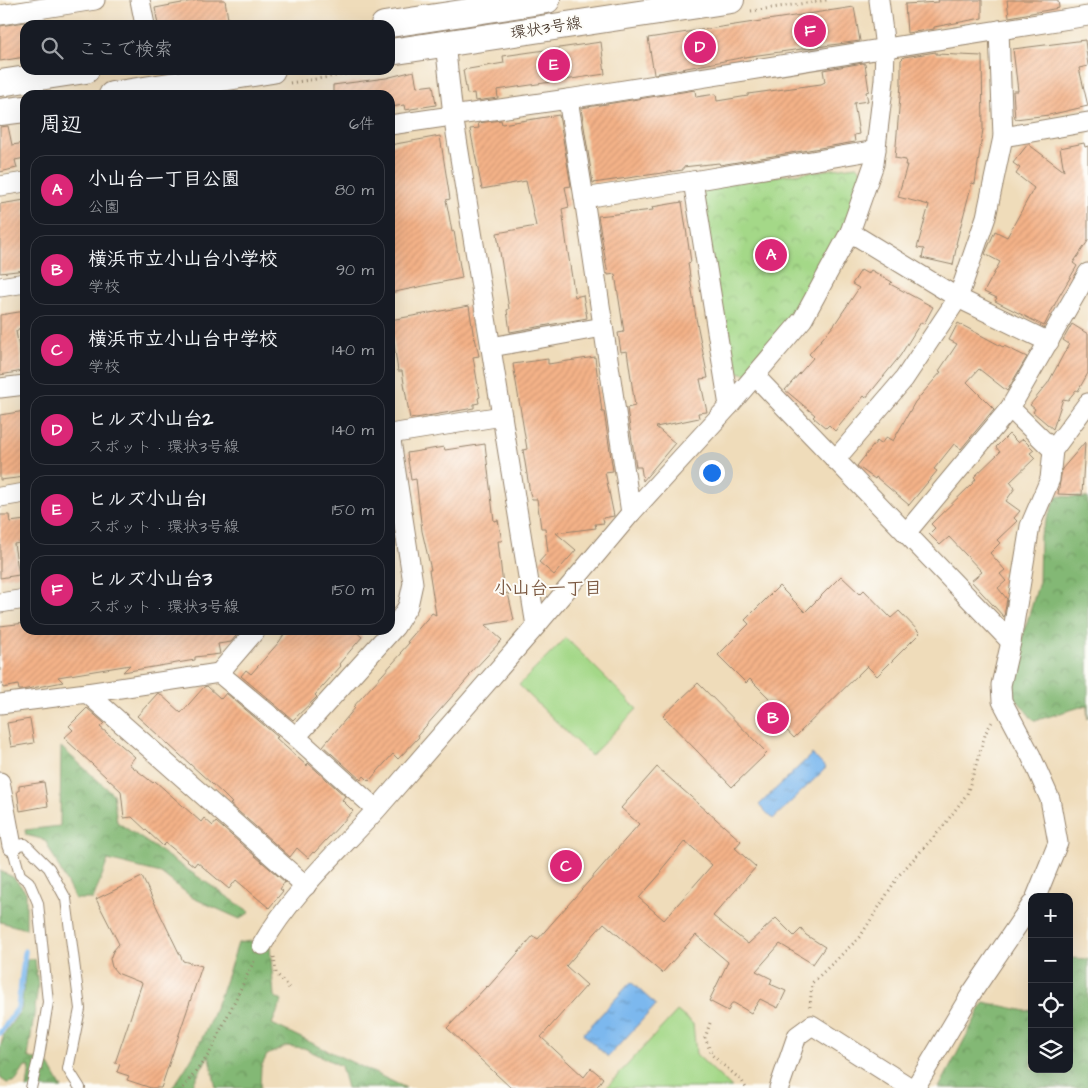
<!DOCTYPE html>
<html lang="ja">
<meta charset="utf-8">
<style>
body{margin:0;font-family:"Architects Daughter","Klee One",sans-serif;background:#242831;color:#f1f3f6}
.controls{position:absolute;right:15px;bottom:15px;display:grid;overflow:hidden;border-radius:10px;box-shadow:0 5px 20px #0002}
.controls button{width:45px;height:45px;display:grid;place-items:center;padding:0;border:0;border-bottom:1px solid #363941;background:#171b24;color:#f1f3f6;font:25px sans-serif}
.you{position:absolute;left:711px;top:472px;width:18px;height:18px;margin:-12px;border:4px solid #fff;border-radius:50%;background:#1a73e8;box-shadow:0 0 0 8px #1a73e833}
.badge{display:grid;place-items:center;width:32px;height:32px;border-radius:50%;background:#db2777;color:#fff;font-size:16px;font-weight:700}
.pin{position:absolute;translate:-50% -50%;border:2px solid #fff;box-shadow:0 1px 5px #0006}
.list{margin:0;padding:0;list-style:none}
h2{display:flex;justify-content:space-between;align-items:center;height:65px;margin:0;padding:0 20px;font-size:21px}
h2 small{font-size:16px;font-weight:400;color:#9ea1a6}
.list li{display:grid;grid-template-columns:32px 1fr auto;gap:15px;align-items:center;box-sizing:border-box;height:70px;margin:0 10px 10px;padding:0 10px;border:1px solid #363941;border-radius:15px}
.list b{display:block;font-size:19px;white-space:nowrap}
.list p{margin:0;font-size:16px;white-space:nowrap;color:#9ea1a6}
.list em{font-size:16px;font-style:normal;color:#9ea1a6}
.icon{flex:none;width:28px;height:28px;fill:none;stroke:currentColor;stroke-width:2;stroke-linecap:round;stroke-linejoin:round}
.map{position:relative;flex:none;width:1088px;height:1088px;overflow:hidden}
.search{position:absolute;background:#171b24;box-shadow:0 5px 20px #0002;left:20px;top:20px;width:375px;height:55px;display:flex;align-items:center;gap:12px;box-sizing:border-box;padding:0 18px;border-radius:15px;color:#9ea1a6;font-size:19px}
.panel{position:absolute;background:#171b24;box-shadow:0 5px 20px #0002;left:20px;top:90px;width:375px;height:545px;border-radius:15px}
.map>svg:first-child{display:block}
</style>
<div class="map">
<svg width="1088" height="1088" viewBox="0 0 1088 1088">
<defs>
<pattern id="forest-crowns" width="20" height="18" patternUnits="userSpaceOnUse" patternTransform="scale(1.25)"><rect width="20" height="18" fill="#83b874"/><path d="M2 6a3 3 0 1 1 6 0M12 15a3 3 0 1 1 6 0" fill="none" stroke="#6c965f"/></pattern>
<pattern id="park-crowns" width="20" height="18" patternUnits="userSpaceOnUse" patternTransform="scale(1.25)"><rect width="20" height="18" fill="#a4d888"/><path d="M2 6a3 3 0 1 1 6 0M12 15a3 3 0 1 1 6 0" fill="none" stroke="#8eba75"/></pattern>
<pattern id="water-ripples" width="26" height="14" patternUnits="userSpaceOnUse" patternTransform="scale(1.25)"><rect width="26" height="14" fill="#7cb8ee"/><path d="M2 4q2-2 4 0t4 0M15 11q2-2 4 0t4 0" fill="none" stroke="#6796c0"/></pattern>
<pattern id="building-hatch" width="6" height="6" patternUnits="userSpaceOnUse" patternTransform="scale(1.25)"><rect width="6" height="6" fill="#f4b288"/><path d="M-1 1l2-2M0 6l6-6M5 7l2-2" fill="none" stroke="#d29975"/></pattern>
</defs>
<rect width="100%" height="100%" fill="#fdfcf7"/>
<filter id="ink" filterUnits="userSpaceOnUse"><feTurbulence type="fractalNoise" baseFrequency=".02" numOctaves="2"/><feDisplacementMap in="SourceGraphic" scale="10" xChannelSelector="R" yChannelSelector="G"/><feConvolveMatrix kernelMatrix="1 2 1 2 8 2 1 2 1" color-interpolation-filters="sRGB"/></filter>
<filter id="wash" filterUnits="userSpaceOnUse"><feTurbulence type="fractalNoise" baseFrequency=".0096" numOctaves="4" result="noise"/><feDisplacementMap in="SourceGraphic" scale="20" xChannelSelector="R" yChannelSelector="G"/><feGaussianBlur stdDeviation="1.12" result="paint"/><feColorMatrix in="noise" values="0 0 0 0 0 0 0 0 0 0 0 0 0 0 0 0 0 1.4 0 .05"/><feComposite in="paint" operator="in"/></filter>
<g filter="url(#wash)">
<rect width="100%" height="100%" fill="#efdcba"/>
<g fill="#a4d888" stroke="#708153">
<polygon points="566,638 637,709 591,756 519,685"/>
<polygon points="677,1011 693,1024 696,1054 732,1088 606,1088"/>
</g>
<g fill="url(#forest-crowns)" stroke="#5f7149">
<polygon points="1057,496 1088,498 1088,719 1087,705 1034,721 1012,694 1021,642 1039,582 1040,535"/>
<polygon points="61,747 113,794 117,822 250,912 240,919 193,898 161,873 108,860 93,899 75,899 45,840 26,835 25,830 60,826"/>
<polygon points="0,871 13,877 26,892 26,929 0,922"/>
<path d="M251 941 270 947 274 996 282 1001 272 1024 406 1088H347L341 1066 304 1048 287 1046 267 1055 261 1067 260 1088H216L209 1055 191 1088H172C204 1046 222 993 238 943Z"/>
<polygon points="1069,958 1088,959 1088,1088 939,1088 984,1002 1026,1011 1032,1010 1032,1069 1069,1069"/>
<polygon points="27,959 35,959 38,987 28,1057 49,1065 62,1088 27,1088 30,1067 25,1067 16,1081 7,1083 0,1078 0,1048 4,1034 21,1010"/>
</g>
<polygon fill="url(#park-crowns)" stroke="#708153" points="857,166 863,172 844,228 816,282 788,323 747,374 731,371 701,193 707,185"/>
<g fill="url(#water-ripples)" stroke="#5c7186">
<polygon points="812,754 826,768 773,819 759,805"/>
<polygon points="631,982 656,1005 608,1057 583,1034"/>
</g>
<g fill="none" stroke-linecap="round" stroke-linejoin="round">
<polyline stroke="#7cb8ee" stroke-width="5.5" points="0,1033 18,1008 25,951"/>
</g>
<g id="blocks">
<g fill="url(#building-hatch)" fill-rule="evenodd">
<polygon points="198,0 225,0 229,25 158,25 155,8"/>
<polygon points="938,0 982,0 982,18 934,27 934,29 907,33 905,4 939,2"/>
<polygon points="1007,0 1058,0 1059,8 1009,17"/>
<polygon points="854,7 860,41 751,56 654,74 648,38"/>
<polygon points="25,22 25,57 0,61 0,26"/>
<polygon points="1085,40 1088,66 1079,68 1088,106 1049,115 1015,119 1013,91 1018,91 1013,49"/>
<polygon points="601,42 605,74 497,90 498,98 475,101 474,93 467,94 463,70 504,63 503,56"/>
<polygon points="936,52 936,54 982,56 983,129 975,184 972,183 956,244 957,244 953,265 922,258 924,249 917,248 929,205 898,197 907,165 905,165 906,160 895,158 901,84 901,60 904,57"/>
<polygon points="863,63 865,64 869,91 866,92 868,101 854,103 859,134 854,135 855,142 720,165 719,163 683,167 683,170 593,183 581,108 695,90 696,97 716,94 717,101 748,96 748,94 821,84 825,82 823,70"/>
<polygon points="414,71 417,87 433,85 436,105 405,110 404,105 391,107 390,95 333,95 333,85 386,78"/>
<polygon points="559,115 571,186 565,187 569,207 562,209 567,246 575,297 583,295 587,318 510,332 507,310 509,309 497,233 536,226 526,181 482,189 470,129 479,128 478,123 501,120 502,124"/>
<polygon points="8,126 12,145 25,143 25,158 15,160 17,168 0,172 0,127"/>
<polygon points="440,136 450,199 446,200 449,215 452,232 454,231 462,278 390,293 390,145"/>
<polygon points="1084,143 1085,147 1088,146 1088,241 1073,263 1077,266 1058,298 1044,326 995,301 997,298 984,292 1000,262 985,254 995,231 1007,237 1034,188 1016,174 1020,168 1013,163 1028,144 1064,171 1060,148"/>
<polygon points="25,200 25,270 0,273 0,204"/>
<polygon points="682,202 691,262 688,263 696,318 708,378 700,379 707,412 698,413 699,418 656,427 675,443 643,481 641,467 636,467 627,408 635,406 627,351 621,352 618,333 624,332 615,274 608,275 598,216 653,210 652,207"/>
<polygon points="861,270 868,274 871,270 892,282 890,284 933,307 924,324 921,322 900,356 866,398 864,396 835,431 829,425 826,428 813,417 815,415 785,390 813,358 809,354 834,325 859,288 852,284"/>
<polygon points="469,306 474,339 475,338 479,356 473,357 480,397 478,398 479,403 474,404 474,408 410,419 402,371 398,371 393,337 390,338 390,320"/>
<polygon points="25,311 25,327 18,329 18,331 16,331 23,371 0,375 0,315"/>
<polygon points="958,323 1003,347 1004,346 1027,357 1007,391 979,369 967,382 994,409 961,449 954,444 934,469 937,471 909,505 876,477 875,479 857,466 877,441 881,444 886,437 893,441 915,402 941,372 939,371 957,344 949,340"/>
<polygon points="1072,324 1088,334 1088,373 1078,391 1076,390 1068,400 1063,399 1053,429 1033,412 1035,409 1030,405 1048,383 1069,344 1063,340"/>
<polygon points="595,357 602,412 604,412 613,471 605,472 614,516 603,518 604,523 595,524 596,528 556,533 576,550 554,575 539,562 548,552 545,528 541,528 537,499 532,499 530,493 523,450 527,449 513,364 548,359 548,364"/>
<polygon points="25,411 25,477 0,480 0,415"/>
<polygon points="1009,434 1018,443 1023,439 1034,450 1030,453 1035,458 1010,482 1015,488 1006,501 1020,511 1014,518 1017,521 997,540 1000,543 990,553 1005,570 1000,574 1006,581 998,588 1007,599 1004,617 971,581 982,572 949,537 940,545 929,534 935,528 931,524 972,484 976,479 974,477 1000,452 996,447"/>
<polygon points="1085,442 1082,495 1058,494 1062,469"/>
<polygon points="485,444 494,521 498,520 502,541 498,541 504,594 508,593 514,620 485,625 502,640 469,675 470,676 418,735 419,737 398,759 393,754 369,781 364,776 361,780 323,746 355,708 353,707 402,653 401,652 409,643 407,642 432,613 436,615 429,570 431,570 422,531 416,479 411,480 407,453 444,447 445,450"/>
<polygon points="0,515 9,515 10,522 25,520 25,542 14,544 19,575 0,578"/>
<polygon points="841,576 860,594 864,590 891,618 899,611 920,633 877,676 867,666 794,738 780,723 787,716 750,679 746,683 718,655 749,624 745,620 779,586 805,612"/>
<polygon points="25,623 25,630 241,630 231,642 218,644 220,654 195,657 195,660 123,672 130,665 58,677 63,682 22,690 19,690 18,685 3,688 2,683 0,684 0,626"/>
<polygon points="287,630 354,630 362,637 339,664 341,666 315,695 317,697 293,720 241,676 246,670 251,674 279,642"/>
<polygon points="698,683 767,753 732,787 663,716"/>
<polygon points="207,686 221,699 226,693 278,737 276,738 307,766 308,763 345,796 342,800 353,811 314,853 313,852 308,858 297,848 290,857 230,804 232,803 222,793 137,716 157,694 159,693 181,713 204,687"/>
<polygon points="87,708 104,723 100,727 135,757 129,764 153,783 155,781 201,822 204,818 213,826 216,822 285,882 280,889 283,891 269,908 236,880 229,889 197,862 194,866 166,843 163,846 132,817 124,818 121,791 64,738 73,730 69,726"/>
<polygon points="30,719 34,743 11,747 7,723"/>
<path d="M657 767 741 841 735 848 756 867 713 916 748 944 776 918 794 936 801 929 806 935 825 947 813 964 780 944 756 971 772 979 770 984 786 991 778 1008 760 999 751 1013 734 1003H732L728 1011 709 1001 728 962 696 935 662 973 604 923 566 966 587 985 541 1037 584 1077 591 1068 603 1078 596 1088H511L447 1028 487 986 488 987 533 936 538 939 639 824 621 808ZM685 841 712 865 664 920 639 898 663 871 661 870Z"/>
<polygon points="44,782 48,806 20,811 17,791 19,791 19,786"/>
<polygon points="142,877 183,961 202,966 161,1088 151,1088 127,1080 129,1076 117,1072 120,1064 115,1063 142,983 117,973 112,967 110,959 113,951 119,944 96,899"/>
</g>
</g>
</g>
<g filter="url(#ink)">
<use href="#blocks" fill-opacity="0" stroke="#95836c" stroke-width="1"/>
<g fill="none" stroke-linecap="round" stroke-linejoin="round">
<g stroke="#95836c" stroke-width="12">
<polyline id="lane" points="31,1088 39,1056 48,1002 38,903 29,882 20,875 12,846 25,844 49,868 66,899 80,1009 68,1069 80,1088"/>
</g>
<g stroke="#95836c" stroke-width="21">
<g id="street">
<polyline points="140,0 145,25"/>
<polyline points="0,15 95,0"/>
<polyline points="445,43 453,115 502,416"/>
<polyline points="568,99 1088,16"/>
<polyline points="390,125 568,99 584,198 631,513"/>
<polyline points="1003,137 1088,122"/>
<polyline points="693,181 729,406"/>
<polyline points="0,186 25,182"/>
<polyline points="584,198 693,181 876,150"/>
<polyline points="850,232 958,298 1049,342"/>
<polyline points="0,287 25,283"/>
<polyline points="491,347 603,327"/>
<polyline points="755,376 1011,642"/>
<polyline points="0,388 25,385"/>
<polyline points="1010,408 1053,450"/>
<polyline points="835,460 904,379 958,298 986,217 1003,137 999,30"/>
<polyline points="0,497 25,493"/>
<polyline points="906,533 1010,408 1088,273"/>
<polyline points="0,603 25,599"/>
<polyline points="536,626 631,513 729,406 803,319 850,232 874,164 884,80 885,48 879,0"/>
<polyline points="219,673 256,630"/>
<polyline points="87,693 219,673 296,737"/>
<polyline points="0,704 87,693 306,886"/>
<polyline points="0,782 12,846"/>
<polyline points="376,809 296,737 395,627 408,606 413,583 390,434"/>
<polyline points="1036,897 1058,843 1050,799 1031,756 1002,701 1001,685 1011,642 1030,526 1050,479 1053,450 1088,403"/>
<path d="M262 945C291 894 338 852 377 809 430 748 483 687 536 626L502 416 390 434"/>
<polyline points="779,1088 797,1036 812,1025 911,1088"/>
<polyline points="915,1088 971,994 1032,904"/>
</g>
</g>
<g stroke="#95836c" stroke-width="28">
<g id="secondary">
<polyline points="384,25 547,0"/>
<polyline points="390,52 731,0"/>
<polyline points="0,83 86,70"/>
<polyline points="112,95 272,70"/>
<polyline points="0,112 25,109"/>
</g>
</g>
<g stroke="#95836c" stroke-width="3" stroke-dasharray="1 4" stroke-linecap="butt">
<polyline points="751,11 827,0"/>
<polyline points="290,83 374,70"/>
<polyline points="274,957 276,973 289,988"/>
<polyline points="810,1007 812,983 860,937 899,875 942,828 967,794 986,732 992,722"/>
<polyline points="710,1023 705,1038 712,1055 742,1081 746,1088"/>
<polyline points="183,1088 209,1054 254,961"/>
</g>
<use href="#lane" stroke="#fff" stroke-width="10"/>
<use href="#street" stroke="#fff" stroke-width="19"/>
<use href="#secondary" stroke="#fff" stroke-width="26"/>
</g>
</g>
<g text-anchor="middle" dominant-baseline="central" stroke-width="4" stroke-linejoin="round" paint-order="stroke">
<g font-size="16" fill="#3b2a1e" stroke="#fdfcf7">
<text transform="translate(546 28) rotate(-9)">環状3号線</text>
</g>
<g font-size="18" font-weight="bold" fill="#7c5a43" stroke="#fdfcf7">
<text x="548" y="588">小山台一丁目</text>
</g>
</g>
</svg>
<div class="controls">
<button>+</button>
<button>−</button>
<button><svg class="icon" aria-label="locate" viewBox="0 0 24 24"><circle cx="12" cy="12" r="6"/><path d="M12 2v4M12 18v4M2 12h4M18 12h4"/></svg></button>
<button><svg class="icon" aria-label="layers" viewBox="0 0 24 24"><path d="M12 4l9 5-9 5-9-5zM3 14l9 5 9-5"/></svg></button>
</div>
<div class="you"></div>
<div class="pin badge" style="left:771px;top:255px">A</div>
<div class="pin badge" style="left:773px;top:718px">B</div>
<div class="pin badge" style="left:566px;top:866px">C</div>
<div class="pin badge" style="left:700px;top:47px">D</div>
<div class="pin badge" style="left:554px;top:65px">E</div>
<div class="pin badge" style="left:810px;top:31px">F</div>
<div class="search"><svg class="icon" aria-label="search" viewBox="0 0 24 24"><circle cx="10" cy="10" r="6"/><path d="M15 15l6 6"/></svg>ここで検索</div>
<section class="panel">
<h2>周辺<small>6件</small></h2>
<ul class="list">
<li><span class="badge">A</span><div><b>小山台一丁目公園</b><p>公園</p></div><em>80 m</em></li>
<li><span class="badge">B</span><div><b>横浜市立小山台小学校</b><p>学校</p></div><em>90 m</em></li>
<li><span class="badge">C</span><div><b>横浜市立小山台中学校</b><p>学校</p></div><em>140 m</em></li>
<li><span class="badge">D</span><div><b>ヒルズ小山台2</b><p>スポット · 環状3号線</p></div><em>140 m</em></li>
<li><span class="badge">E</span><div><b>ヒルズ小山台1</b><p>スポット · 環状3号線</p></div><em>150 m</em></li>
<li><span class="badge">F</span><div><b>ヒルズ小山台3</b><p>スポット · 環状3号線</p></div><em>150 m</em></li>
</ul>
</section>
</div>
